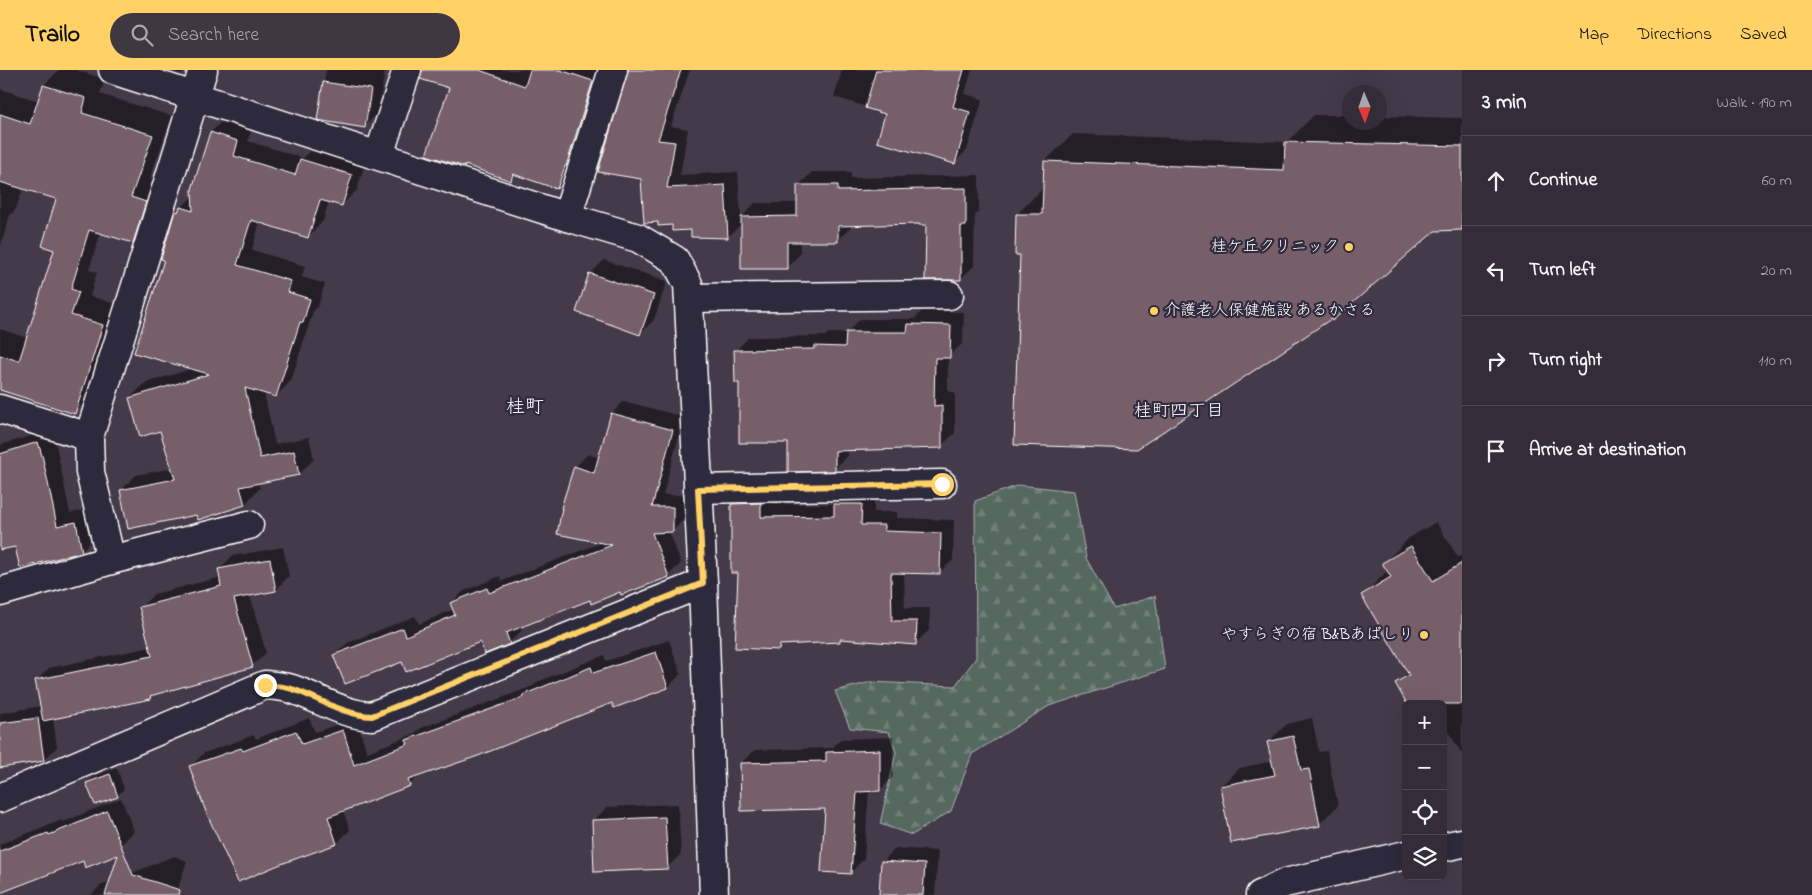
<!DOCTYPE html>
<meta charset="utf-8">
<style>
body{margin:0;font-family:"Indie Flower","Klee One",sans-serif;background:#3f3843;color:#f1f3f6}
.controls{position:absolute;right:15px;bottom:15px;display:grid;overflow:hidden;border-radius:8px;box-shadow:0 5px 20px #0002}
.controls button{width:45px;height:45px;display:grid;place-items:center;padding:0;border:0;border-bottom:1px solid #4e4853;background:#342c38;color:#f1f3f6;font:25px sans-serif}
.compass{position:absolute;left:1342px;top:15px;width:45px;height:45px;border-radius:50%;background:#342c38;box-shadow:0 5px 20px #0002;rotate:178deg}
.stop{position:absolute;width:15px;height:15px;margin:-11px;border:4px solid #ffd166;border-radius:50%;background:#fff}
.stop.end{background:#ffd166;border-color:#fff;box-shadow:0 1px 5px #0008}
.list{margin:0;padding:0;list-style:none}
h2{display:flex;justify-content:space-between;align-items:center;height:65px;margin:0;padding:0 20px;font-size:21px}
h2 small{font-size:16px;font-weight:400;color:#a9a7ae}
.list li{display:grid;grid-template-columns:32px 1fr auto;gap:15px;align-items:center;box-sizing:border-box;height:90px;padding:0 20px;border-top:1px solid #4e4853}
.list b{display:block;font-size:19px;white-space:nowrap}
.list em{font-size:16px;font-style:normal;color:#a9a7ae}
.icon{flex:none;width:28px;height:28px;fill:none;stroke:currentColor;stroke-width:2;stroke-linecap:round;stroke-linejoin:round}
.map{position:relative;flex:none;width:1462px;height:825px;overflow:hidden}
header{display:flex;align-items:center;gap:30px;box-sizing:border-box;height:70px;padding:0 25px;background:#ffd166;color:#111}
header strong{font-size:24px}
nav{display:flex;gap:28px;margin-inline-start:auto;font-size:18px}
.search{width:350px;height:45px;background:#3f3843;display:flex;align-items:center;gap:12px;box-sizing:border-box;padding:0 18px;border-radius:28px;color:#a9a7ae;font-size:19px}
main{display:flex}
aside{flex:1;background:#342c38}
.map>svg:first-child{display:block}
</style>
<header>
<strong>Trailo</strong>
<div class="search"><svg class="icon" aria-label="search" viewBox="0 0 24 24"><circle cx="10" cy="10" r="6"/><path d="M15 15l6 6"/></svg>Search here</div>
<nav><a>Map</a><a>Directions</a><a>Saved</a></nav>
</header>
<main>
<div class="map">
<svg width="1462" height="825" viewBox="0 0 1462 825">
<defs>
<pattern id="forest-firs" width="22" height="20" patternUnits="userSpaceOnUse" patternTransform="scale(1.25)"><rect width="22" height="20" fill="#566961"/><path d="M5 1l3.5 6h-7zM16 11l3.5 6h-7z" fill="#6f8079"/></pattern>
</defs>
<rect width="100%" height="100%" fill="#453a4a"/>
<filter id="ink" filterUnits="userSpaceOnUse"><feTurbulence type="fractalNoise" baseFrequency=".02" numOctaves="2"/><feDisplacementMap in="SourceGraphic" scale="10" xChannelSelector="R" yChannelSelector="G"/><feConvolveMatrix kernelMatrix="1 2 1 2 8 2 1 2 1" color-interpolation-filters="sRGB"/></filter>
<g filter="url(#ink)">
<polygon fill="url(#forest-firs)" stroke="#aab4b0" points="1019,415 1074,421 1086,488 1114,539 1155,526 1165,599 1049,636 972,684 951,741 912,765 880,754 896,682 889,662 850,658 835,621 871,612 955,616 976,588 975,431"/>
<g fill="#0007">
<polygon points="59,0 76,0 105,9 100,24 172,46 150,108 164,113 152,152 132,172 101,162 89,200 97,202 90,226 122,236 94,323 75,342 0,319 0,259 27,268 55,179 58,129 23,118 16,139 10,145 0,178 0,19 39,31 44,15"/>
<polygon points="167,0 185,0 181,4"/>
<polygon points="326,0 385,0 378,43 365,56 318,48"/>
<polygon points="441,0 605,0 570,104 557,118 516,104 511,109 466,94 464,96 450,18"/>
<polygon points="629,0 690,0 671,56 688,59 680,105 738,102 741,148 755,133 798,133 798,116 812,102 851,102 851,108 979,105 979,141 975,145 974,196 960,209 927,154 851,154 851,157 837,171 800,171 800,184 786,198 742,153 728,167 673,154 642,108"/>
<polygon points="842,0 972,0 965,24 983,29 967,80 954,93 887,43 834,27"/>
<polygon points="1314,45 1350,45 1350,52 1380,52 1380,46 1462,48 1462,159 1022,184 1017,144 1044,117 1045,91 1073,64 1287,72"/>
<polygon points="226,47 253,55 248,71 303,88 317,74 366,90 357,120 342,135 329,131 323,151 308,167 260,152 252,180 305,196 302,207 325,214 318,236 313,242 291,311 276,326 264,322 275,374 309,367 314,389 299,404 258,412 260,418 245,434 197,443 121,420 136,405 173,398 160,360 130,328 145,313 194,298 165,189 177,142 194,125 211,62"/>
<polygon points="604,190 667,211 654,250 640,263 590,204"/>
<polygon points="922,241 964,242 963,273 948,287 948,322 955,322 955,363 941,376 848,379 848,386 834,399 789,371 740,312 735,281 749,267 825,266 828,263 846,263 860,249 914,249"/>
<polygon points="624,331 684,347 663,425 685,425 685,448 673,461 669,461 681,493 668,506 590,529 520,556 522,560 509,573 481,570 403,591 335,585 347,573 415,546 419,554 454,539 451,533 464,521 500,506 502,511 603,472 575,397 588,384 599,388 612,343"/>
<polygon points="51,360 56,375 70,443 89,439 95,467 81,481 16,475 0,479 0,375"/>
<polygon points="746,421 774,421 773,434 836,434 849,421 874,421 874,442 897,442 897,448 954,450 953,490 939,503 904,502 905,538 930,538 929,560 916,573 843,568 840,571 784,573 779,579 739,502 732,434"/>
<polygon points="1436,452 1458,487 1462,485 1462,684 1443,653 1443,634 1396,614 1409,601 1362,526 1388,500 1384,493 1409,468"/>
<polygon points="283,477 289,506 276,520 250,525 266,583 252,596 155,623 150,628 53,648 57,677 44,690 0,697 0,643 41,636 36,611 49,598 151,577 141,537 154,524 221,507 219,500 232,486"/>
<polygon points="669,570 681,604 668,617 613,631 420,704 409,715 343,740 350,760 337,773 191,696 204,683 254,665 256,669 309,648 315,662 356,648 367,682 414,664 421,658 533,616 537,612 604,585 606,591"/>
<polygon points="1312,648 1319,682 1327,681 1338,736 1319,754 1221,716 1240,698 1273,691 1268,672 1287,654"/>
<polygon points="893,667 893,707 880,720 869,720 864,789 850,803 826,738 741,693 755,680 832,678 841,669"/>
<polygon points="117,698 124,719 118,725 95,734 87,713 94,706"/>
<polygon points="121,728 134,761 121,775 0,821 0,774 62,750 63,752"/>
<polygon points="678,734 681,784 667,798 593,751 607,737"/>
<polygon points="896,778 938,781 935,825 880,825 882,792"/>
<polygon points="174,786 187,791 176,825 91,825 100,816"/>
</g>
<g fill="#775f6a" stroke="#fff">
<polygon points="422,0 479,0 525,16 530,0 560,0 593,11 566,96 565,96 557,119 513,104 511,111 465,95 465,97 426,85 449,18 420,9"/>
<polygon points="628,0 681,0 658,70 675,72 667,118 725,115 728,168 691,167 691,160 672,161 672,155 658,156 658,152 644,153 641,109 598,102"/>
<polygon points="876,0 964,0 953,37 970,42 955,94 877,72 885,44 865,38"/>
<polygon points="323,12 371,19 365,58 317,50"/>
<polygon points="43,15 86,28 82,43 153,65 131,127 146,132 133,173 89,160 71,219 79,222 71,245 103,255 75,344 0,320 0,285 19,291 54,180 42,176 56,129 0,112 0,44 30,54"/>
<polygon points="210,62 238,71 234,86 295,105 300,89 352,105 342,136 320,130 308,168 251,150 237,195 291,211 288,222 310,229 303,253 300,252 276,327 245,318 260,388 294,381 299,405 240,417 245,435 198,450 196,445 128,459 120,420 175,409 160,361 140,367 129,328 209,304 134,283 164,190 161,189 175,141 178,142 180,137 193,141 192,119"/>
<polygon points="1285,72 1462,76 1462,160 1435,161 1332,251 1331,249 1137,379 1014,375 1020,185 1015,185 1016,144 1042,144 1044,91 1284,100"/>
<polygon points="797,115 838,115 838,121 966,118 966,156 961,156 961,210 925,210 926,155 919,155 919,154 838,156 838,172 787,172 787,199 741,199 741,147 797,146"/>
<polygon points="589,203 654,225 640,265 576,242"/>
<polygon points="908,254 951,255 950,288 935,288 934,336 942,335 942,378 835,381 835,401 788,402 788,373 739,373 739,313 735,313 734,280 814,279 814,276 845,277 846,262 907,262"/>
<polygon points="611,343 673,360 652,437 673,437 673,462 652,463 669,507 621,525 620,522 591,534 590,530 506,563 510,574 485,584 480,572 406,602 402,592 345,614 333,585 403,558 406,566 455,545 450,533 487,518 489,523 612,475 557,464 562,438 561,438 574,396 594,403"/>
<polygon points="38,372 43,389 57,456 76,452 82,482 20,498 15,477 0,480 0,384"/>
<polygon points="761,433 761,447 834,446 834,434 862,434 861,455 884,455 884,461 941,463 940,504 891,503 892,551 917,551 916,575 840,569 840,572 780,575 779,580 735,578 738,503 731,503 731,434"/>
<polygon points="1411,476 1433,511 1462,493 1462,634 1407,634 1395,613 1409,605 1361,525 1391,507 1382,493"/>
<polygon points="270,489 276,521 234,529 253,597 150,626 151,629 43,651 35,610 152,586 139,537 221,516 218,499"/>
<polygon points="656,582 668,618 614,638 612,633 478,686 408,710 410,716 328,747 337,774 281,794 238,812 206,742 189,696 241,678 243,681 296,661 302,674 343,660 354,695 408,674 406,670 524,627 523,625 591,597 593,603"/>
<polygon points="38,648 44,691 0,698 0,653"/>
<polygon points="1293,666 1301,700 1309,699 1320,756 1231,773 1220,716 1275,705 1267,672"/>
<polygon points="880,680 880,721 857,722 851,804 821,802 825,739 741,741 740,693 826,691 826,682"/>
<polygon points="110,704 118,727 95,735 86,713"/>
<polygon points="107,741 133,805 180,820 179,825 105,825 118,785 85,798 83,791 0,823 0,781 48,763 49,765"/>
<polygon points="665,747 668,799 594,802 592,750"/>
<polygon points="881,791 925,794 923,825 879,825"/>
</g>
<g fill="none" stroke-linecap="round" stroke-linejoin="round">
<g stroke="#fff" stroke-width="31">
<g id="street">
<polyline points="113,0 567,147 638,168 675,190 688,214 703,513 714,825"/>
<polyline points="379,85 407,0"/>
<polyline points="567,147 613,0"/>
<polyline points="689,228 949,225"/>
<polyline points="0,339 89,367"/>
<polyline points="698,419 942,414"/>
<polyline points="111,490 249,455"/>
<polyline points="0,522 111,490 90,402 89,367 203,0"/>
<path d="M0 728 265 615C274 616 283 616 292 619 319 628 343 645 372 646L703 513"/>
<polyline points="1443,777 1462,773"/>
<polyline points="1260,825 1285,813 1406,785"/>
</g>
</g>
<use href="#street" stroke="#2f2a3d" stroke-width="28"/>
</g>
</g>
<g fill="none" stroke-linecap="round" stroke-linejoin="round" filter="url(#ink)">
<path stroke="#ffd166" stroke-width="6" d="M265 615C274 616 283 616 292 619 319 628 343 645 372 646L703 513 698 419 942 414"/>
</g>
<g fill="#ffd166" stroke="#2f2a3d" stroke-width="2">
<circle cx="1349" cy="177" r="5"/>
<circle cx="1154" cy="241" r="5"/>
<circle cx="1424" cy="565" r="5"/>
</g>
<g text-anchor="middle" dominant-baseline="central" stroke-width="4.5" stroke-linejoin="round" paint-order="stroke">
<g font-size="16" fill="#fff" stroke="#2f2a3d" text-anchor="end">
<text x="1339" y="177">桂ケ丘クリニック</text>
<text x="1164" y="241" text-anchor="start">介護老人保健施設 あるかさる</text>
<text x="1414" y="565">やすらぎの宿 B&amp;Bあばしり</text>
</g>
<g font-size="18" fill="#fff" stroke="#2f2a3d">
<text x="1179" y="342">桂町四丁目</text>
</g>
<g font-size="19" fill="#fff" stroke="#2f2a3d">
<text x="525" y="337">桂町</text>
</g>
</g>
</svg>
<div class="controls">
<button>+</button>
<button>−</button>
<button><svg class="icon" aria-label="locate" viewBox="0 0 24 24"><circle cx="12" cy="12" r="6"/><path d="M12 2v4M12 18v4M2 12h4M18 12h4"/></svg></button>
<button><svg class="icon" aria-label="layers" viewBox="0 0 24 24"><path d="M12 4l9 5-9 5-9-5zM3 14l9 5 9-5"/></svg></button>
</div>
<svg class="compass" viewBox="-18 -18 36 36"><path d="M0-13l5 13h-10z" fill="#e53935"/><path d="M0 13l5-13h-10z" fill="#a9a7ae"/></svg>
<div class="stop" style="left:942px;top:414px"></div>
<div class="stop end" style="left:265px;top:615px"></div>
</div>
<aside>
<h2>3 min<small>Walk · 190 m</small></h2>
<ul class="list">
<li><svg class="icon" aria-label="ahead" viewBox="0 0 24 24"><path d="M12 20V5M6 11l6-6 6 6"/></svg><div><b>Continue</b></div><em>60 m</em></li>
<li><svg class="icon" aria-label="left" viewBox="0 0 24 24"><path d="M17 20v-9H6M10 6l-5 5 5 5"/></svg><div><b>Turn left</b></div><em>20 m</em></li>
<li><svg class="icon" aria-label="right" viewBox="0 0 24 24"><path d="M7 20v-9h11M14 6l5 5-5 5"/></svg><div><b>Turn right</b></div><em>110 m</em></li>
<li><svg class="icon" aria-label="arrive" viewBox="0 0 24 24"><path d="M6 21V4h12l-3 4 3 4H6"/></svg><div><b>Arrive at destination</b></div></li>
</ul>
</aside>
</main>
